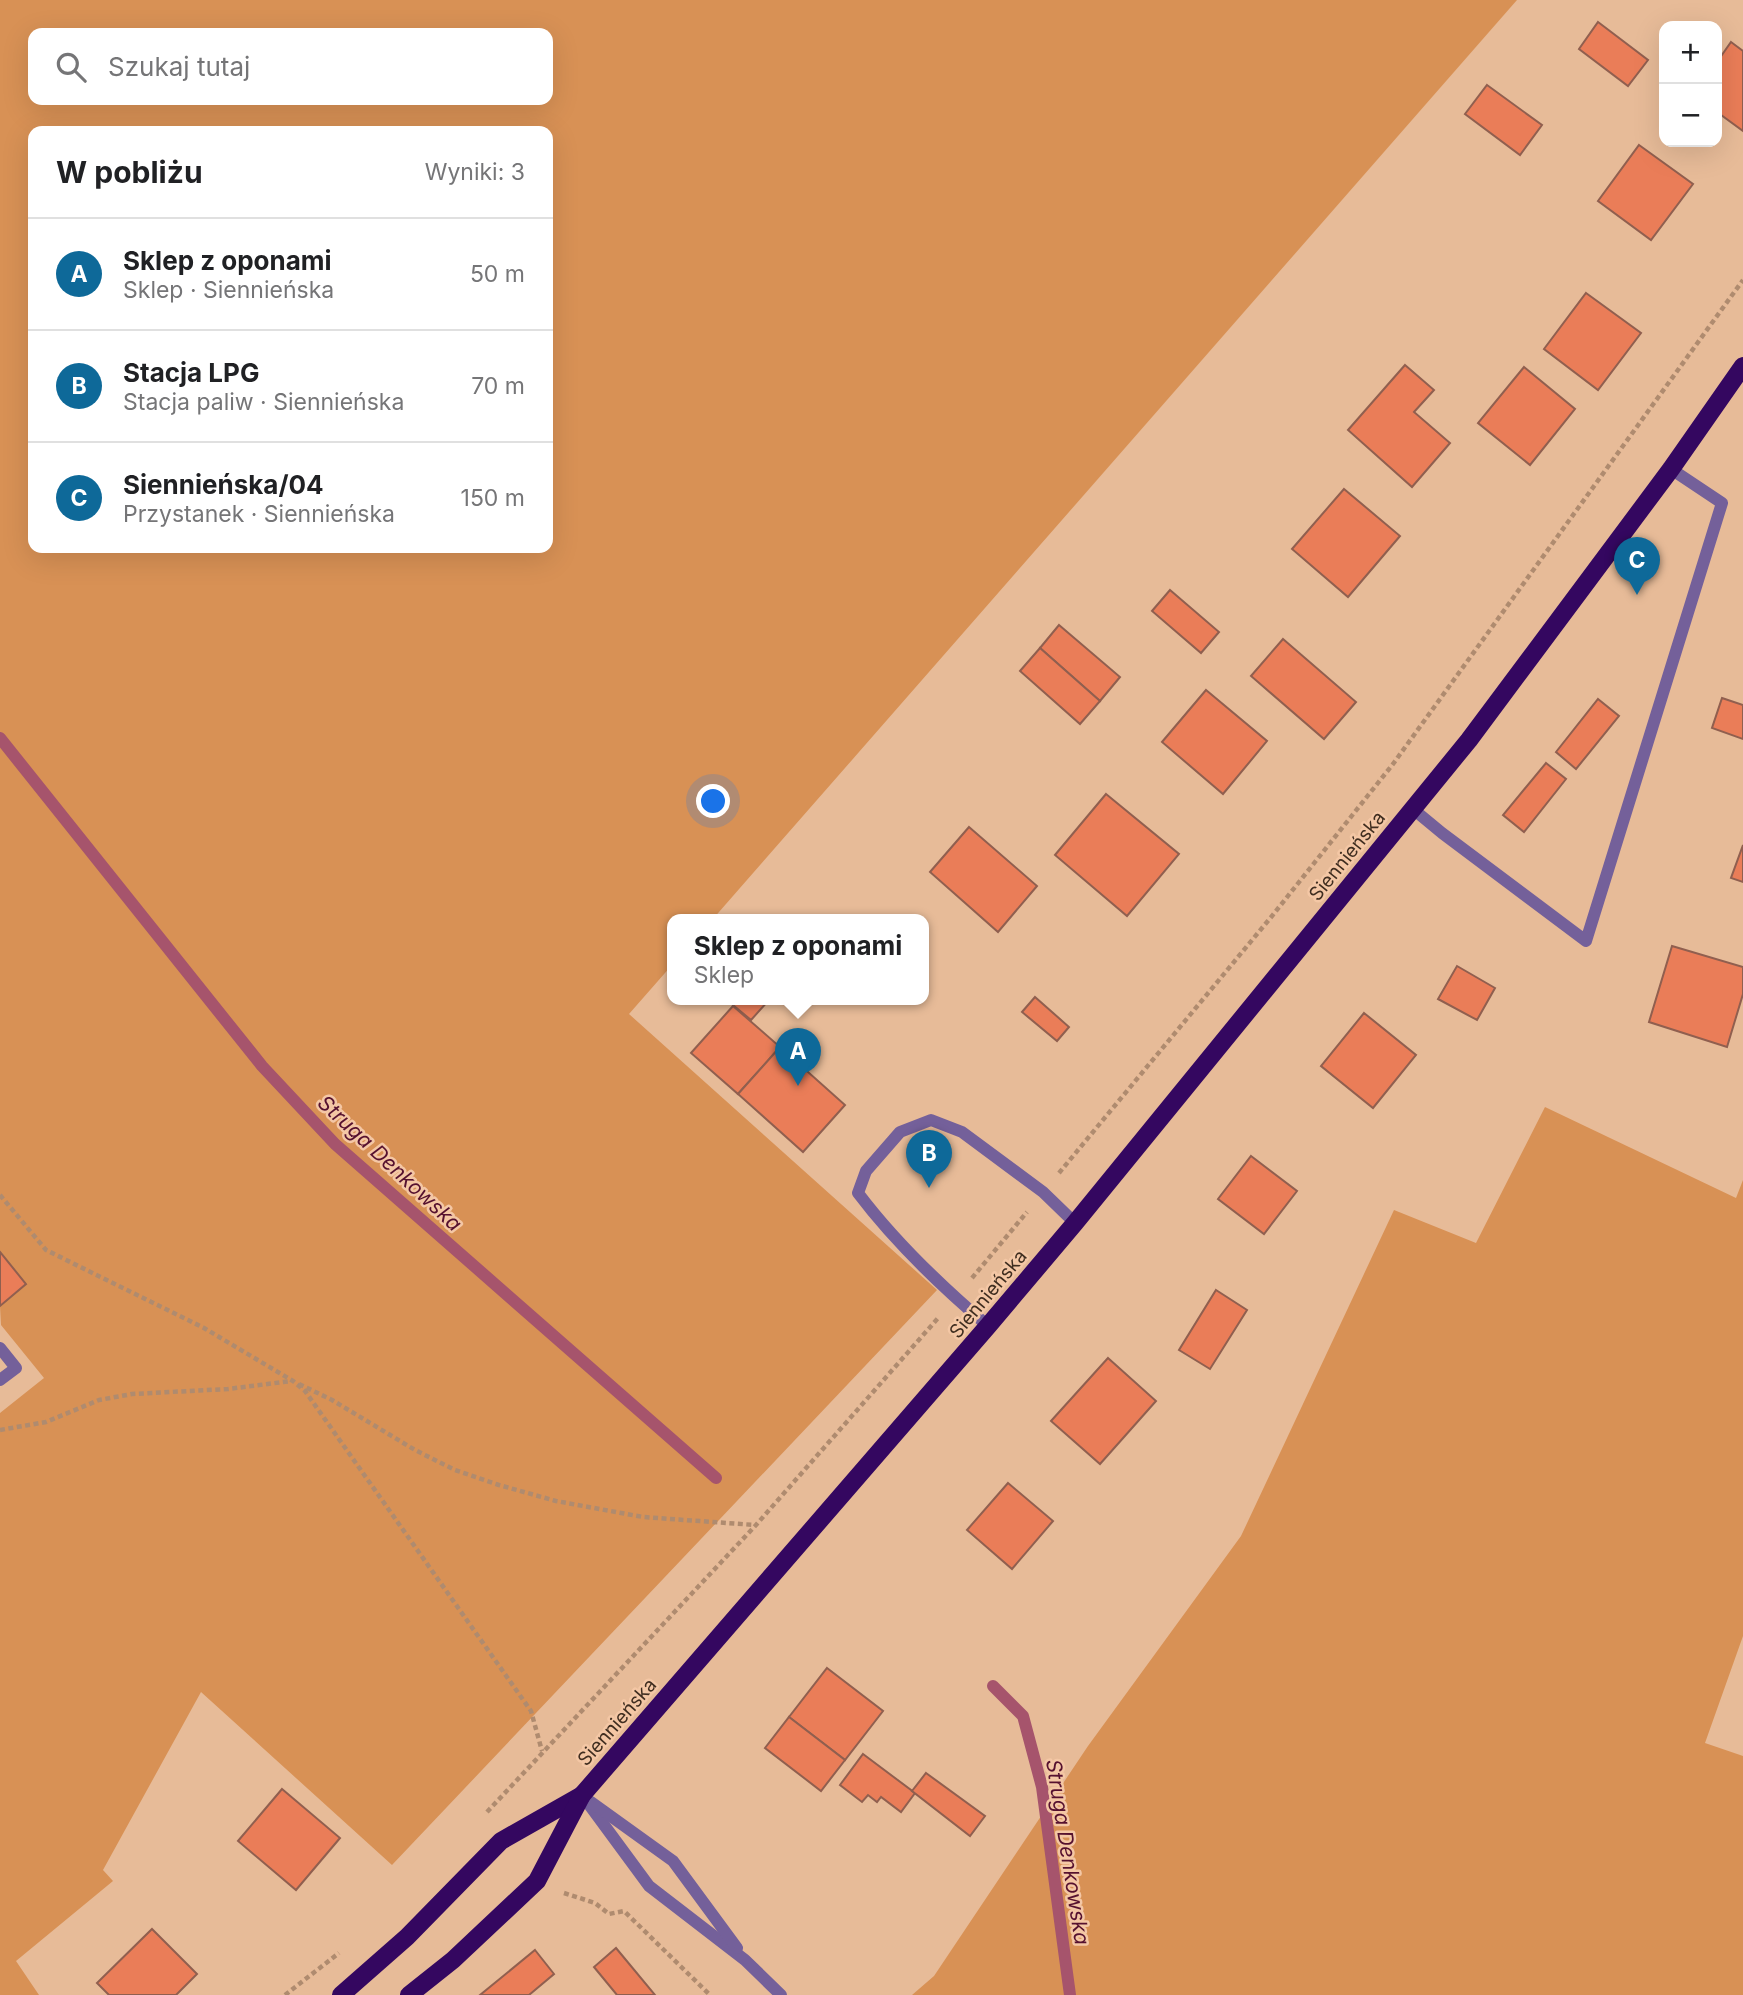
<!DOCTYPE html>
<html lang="pl">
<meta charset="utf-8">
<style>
body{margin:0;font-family:Inter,sans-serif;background:#f6f6f6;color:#202124}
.controls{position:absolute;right:21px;top:21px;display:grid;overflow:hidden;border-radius:14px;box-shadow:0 7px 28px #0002}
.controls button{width:63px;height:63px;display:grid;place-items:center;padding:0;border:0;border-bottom:2px solid #e0e0e0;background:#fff;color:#202124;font:35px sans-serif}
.you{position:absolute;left:714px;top:802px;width:24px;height:24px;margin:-18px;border:5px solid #fff;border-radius:50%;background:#1a73e8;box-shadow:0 0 0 10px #1a73e833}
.badge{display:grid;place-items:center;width:46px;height:46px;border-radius:50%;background:#0e6999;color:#fff;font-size:23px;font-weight:700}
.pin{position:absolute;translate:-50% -58px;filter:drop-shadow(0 2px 4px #0008)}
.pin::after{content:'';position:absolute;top:37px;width:24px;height:21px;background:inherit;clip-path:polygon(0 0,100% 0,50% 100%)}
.popup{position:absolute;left:667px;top:914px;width:262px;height:91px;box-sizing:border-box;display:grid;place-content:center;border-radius:14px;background:#fff;filter:drop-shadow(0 2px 5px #0005);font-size:23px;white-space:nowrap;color:#757577}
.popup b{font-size:26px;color:#202124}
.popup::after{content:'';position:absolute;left:50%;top:100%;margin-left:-14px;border:14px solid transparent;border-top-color:#fff}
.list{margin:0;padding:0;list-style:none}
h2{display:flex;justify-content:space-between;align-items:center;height:91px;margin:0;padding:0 28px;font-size:30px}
h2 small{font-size:23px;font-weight:400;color:#757577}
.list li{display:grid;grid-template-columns:46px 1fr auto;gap:21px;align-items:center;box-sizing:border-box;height:112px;padding:0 28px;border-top:2px solid #e0e0e0}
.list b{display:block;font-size:26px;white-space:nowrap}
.list p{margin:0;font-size:23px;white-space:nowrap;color:#757577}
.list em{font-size:23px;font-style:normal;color:#757577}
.icon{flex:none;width:38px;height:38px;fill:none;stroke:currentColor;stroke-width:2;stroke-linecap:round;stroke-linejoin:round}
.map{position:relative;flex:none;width:1743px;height:1995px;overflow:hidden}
.search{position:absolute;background:#fff;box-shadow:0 7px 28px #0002;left:28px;top:28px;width:525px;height:77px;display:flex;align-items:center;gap:18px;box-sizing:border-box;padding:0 24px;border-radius:14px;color:#757577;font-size:26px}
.panel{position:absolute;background:#fff;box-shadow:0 7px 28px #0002;left:28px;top:126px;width:525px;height:427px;border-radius:14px}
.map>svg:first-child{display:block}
</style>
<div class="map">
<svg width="1743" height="1995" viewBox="0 0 1743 1995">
<rect width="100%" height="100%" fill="#e7bb98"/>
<g fill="#d89155" fill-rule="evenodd">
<path d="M0 0H1517L712 920H672V965L629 1014 937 1290 392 1865 201 1692 103 1870 113 1881 16 1961 39 1995H0V1413L44 1378 1 1325 0 1306 26 1284 0 1252ZM33 33H548V100H33ZM33 131H548V548H33Z"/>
<polygon points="1545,1107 1736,1198 1743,1180 1743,1636 1705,1743 1743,1756 1743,1995 912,1995 934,1976 1088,1746 1241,1536 1394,1210 1476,1243"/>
</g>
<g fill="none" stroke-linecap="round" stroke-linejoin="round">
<g stroke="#a6546c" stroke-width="12">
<polyline points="0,738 262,1066 335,1144 716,1478"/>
<polyline points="993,1686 1023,1716 1042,1787 1070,1995"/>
</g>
</g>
<g fill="#ea7d58" stroke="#905f4f" stroke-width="2">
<polygon points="1598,22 1648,60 1628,86 1579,49"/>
<polygon points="1731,42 1743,51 1743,131 1717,112 1717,62"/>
<polygon points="1487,85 1542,125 1520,155 1465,114"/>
<polygon points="1639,145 1693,184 1651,240 1598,201"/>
<polygon points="1586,293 1641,333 1598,390 1544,349"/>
<polygon points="1405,365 1434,390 1414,412 1450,443 1412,487 1348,430"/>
<polygon points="1524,367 1575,409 1530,465 1478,423"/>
<polygon points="1344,489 1400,536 1348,597 1292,549"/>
<polygon points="1170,590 1219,632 1201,653 1152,611"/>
<polygon points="1059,625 1120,677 1100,701 1040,648"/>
<polygon points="1283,639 1356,702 1324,739 1251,676"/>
<polygon points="1040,648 1100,701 1080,724 1020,671"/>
<polygon points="1206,690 1267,741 1223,794 1162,742"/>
<polygon points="1722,698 1743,705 1743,739 1712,728"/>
<polygon points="1598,699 1619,716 1576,769 1556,752"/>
<polygon points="1546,763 1566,779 1524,832 1503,815"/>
<polygon points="1106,794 1179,854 1127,916 1055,855"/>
<polygon points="969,827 1037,886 998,932 930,872"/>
<polygon points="1743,845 1743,882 1731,878"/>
<polygon points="1672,946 1743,967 1743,994 1727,1047 1649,1022"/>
<polygon points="1457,966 1495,988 1477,1020 1438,999"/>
<polygon points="1035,997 1069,1027 1057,1041 1022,1012"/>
<polygon points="727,1000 769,1000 751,1020"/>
<polygon points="733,1006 780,1047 738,1094 691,1053"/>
<polygon points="1364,1013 1416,1055 1373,1108 1321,1066"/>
<polygon points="780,1047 845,1105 803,1152 738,1094"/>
<polygon points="1251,1156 1297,1191 1264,1234 1218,1199"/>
<polygon points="0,1252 26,1284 0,1306"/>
<polygon points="1216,1290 1247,1310 1210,1369 1179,1350"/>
<polygon points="1108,1358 1156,1401 1100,1464 1051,1421"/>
<polygon points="1008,1483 1053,1521 1012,1569 967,1530"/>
<polygon points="827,1668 883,1711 845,1760 789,1717"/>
<polygon points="789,1717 845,1760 821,1791 765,1748"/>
<polygon points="863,1754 915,1793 901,1812 881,1797 877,1802 868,1795 862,1802 840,1785"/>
<polygon points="926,1773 985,1816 970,1836 912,1791"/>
<polygon points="282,1789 340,1838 296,1890 238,1841"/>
<polygon points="152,1929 197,1974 176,1995 109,1995 97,1983"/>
<polygon points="616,1948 655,1995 617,1995 594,1967"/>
<polygon points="535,1950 554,1974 529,1995 480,1995"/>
</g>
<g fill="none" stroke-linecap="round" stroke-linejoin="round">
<g stroke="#af8b6f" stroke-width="4.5" stroke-dasharray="5 3.5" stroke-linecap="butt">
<polyline points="1059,1173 1272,916 1393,764 1743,280"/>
<polyline points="0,1195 46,1250 204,1328 293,1381 305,1391 531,1711 542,1751"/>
<polyline points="972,1278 1027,1212"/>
<polyline points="299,1384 332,1400 415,1450 455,1470 499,1485 556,1501 643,1517 755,1525"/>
<polyline points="0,1430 46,1422 99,1400 132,1394 228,1389 291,1381"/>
<polyline points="487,1812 756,1525 939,1317"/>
<polyline points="564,1893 595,1903 609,1914 624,1911 710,1995"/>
<polyline points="285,1995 339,1953"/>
</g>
<g stroke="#74609a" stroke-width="12">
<polyline points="1413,809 1442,833 1586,941 1722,503 1671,469"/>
<path d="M988 1326C941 1286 895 1242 858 1193L866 1171 900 1132 931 1120 962 1132 1043 1192 1075 1223"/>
<polyline points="0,1348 16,1368 0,1380"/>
<polyline points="582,1795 649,1886 745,1960 781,1995"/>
<polyline points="591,1802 673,1861 737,1948"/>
</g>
<g stroke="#340760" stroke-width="18">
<polyline points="341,1995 407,1937 501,1841 582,1795"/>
<polyline points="409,1995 453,1960 537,1881 582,1795 988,1326 1075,1223 1469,740 1671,469 1743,366"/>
</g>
</g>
<g text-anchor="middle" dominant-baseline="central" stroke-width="5" stroke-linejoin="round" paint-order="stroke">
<g font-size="19" fill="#402e20" stroke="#f4c7a5">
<text transform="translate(1347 856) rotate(-51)">Siennieńska</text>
<text transform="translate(988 1294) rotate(-50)">Siennieńska</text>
<text transform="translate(617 1722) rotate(-49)">Siennieńska</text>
</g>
<g font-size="21" font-style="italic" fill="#56112f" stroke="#f4c7a5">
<text transform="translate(390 1163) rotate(43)">Struga Denkowska</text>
<text transform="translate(1068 1852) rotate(81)">Struga Denkowska</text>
</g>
</g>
</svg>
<div class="controls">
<button>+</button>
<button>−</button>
</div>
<div class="you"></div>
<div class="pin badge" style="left:798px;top:1086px">A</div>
<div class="popup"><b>Sklep z oponami</b>Sklep</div>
<div class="pin badge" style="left:929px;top:1188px">B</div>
<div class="pin badge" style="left:1637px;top:595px">C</div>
<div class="search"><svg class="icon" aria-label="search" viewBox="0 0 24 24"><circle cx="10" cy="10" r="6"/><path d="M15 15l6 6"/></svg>Szukaj tutaj</div>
<section class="panel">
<h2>W pobliżu<small>Wyniki: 3</small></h2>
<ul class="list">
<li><span class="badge">A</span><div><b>Sklep z oponami</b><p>Sklep · Siennieńska</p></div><em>50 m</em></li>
<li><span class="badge">B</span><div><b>Stacja LPG</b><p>Stacja paliw · Siennieńska</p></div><em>70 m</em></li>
<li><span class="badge">C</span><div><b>Siennieńska/04</b><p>Przystanek · Siennieńska</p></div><em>150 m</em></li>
</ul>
</section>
</div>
